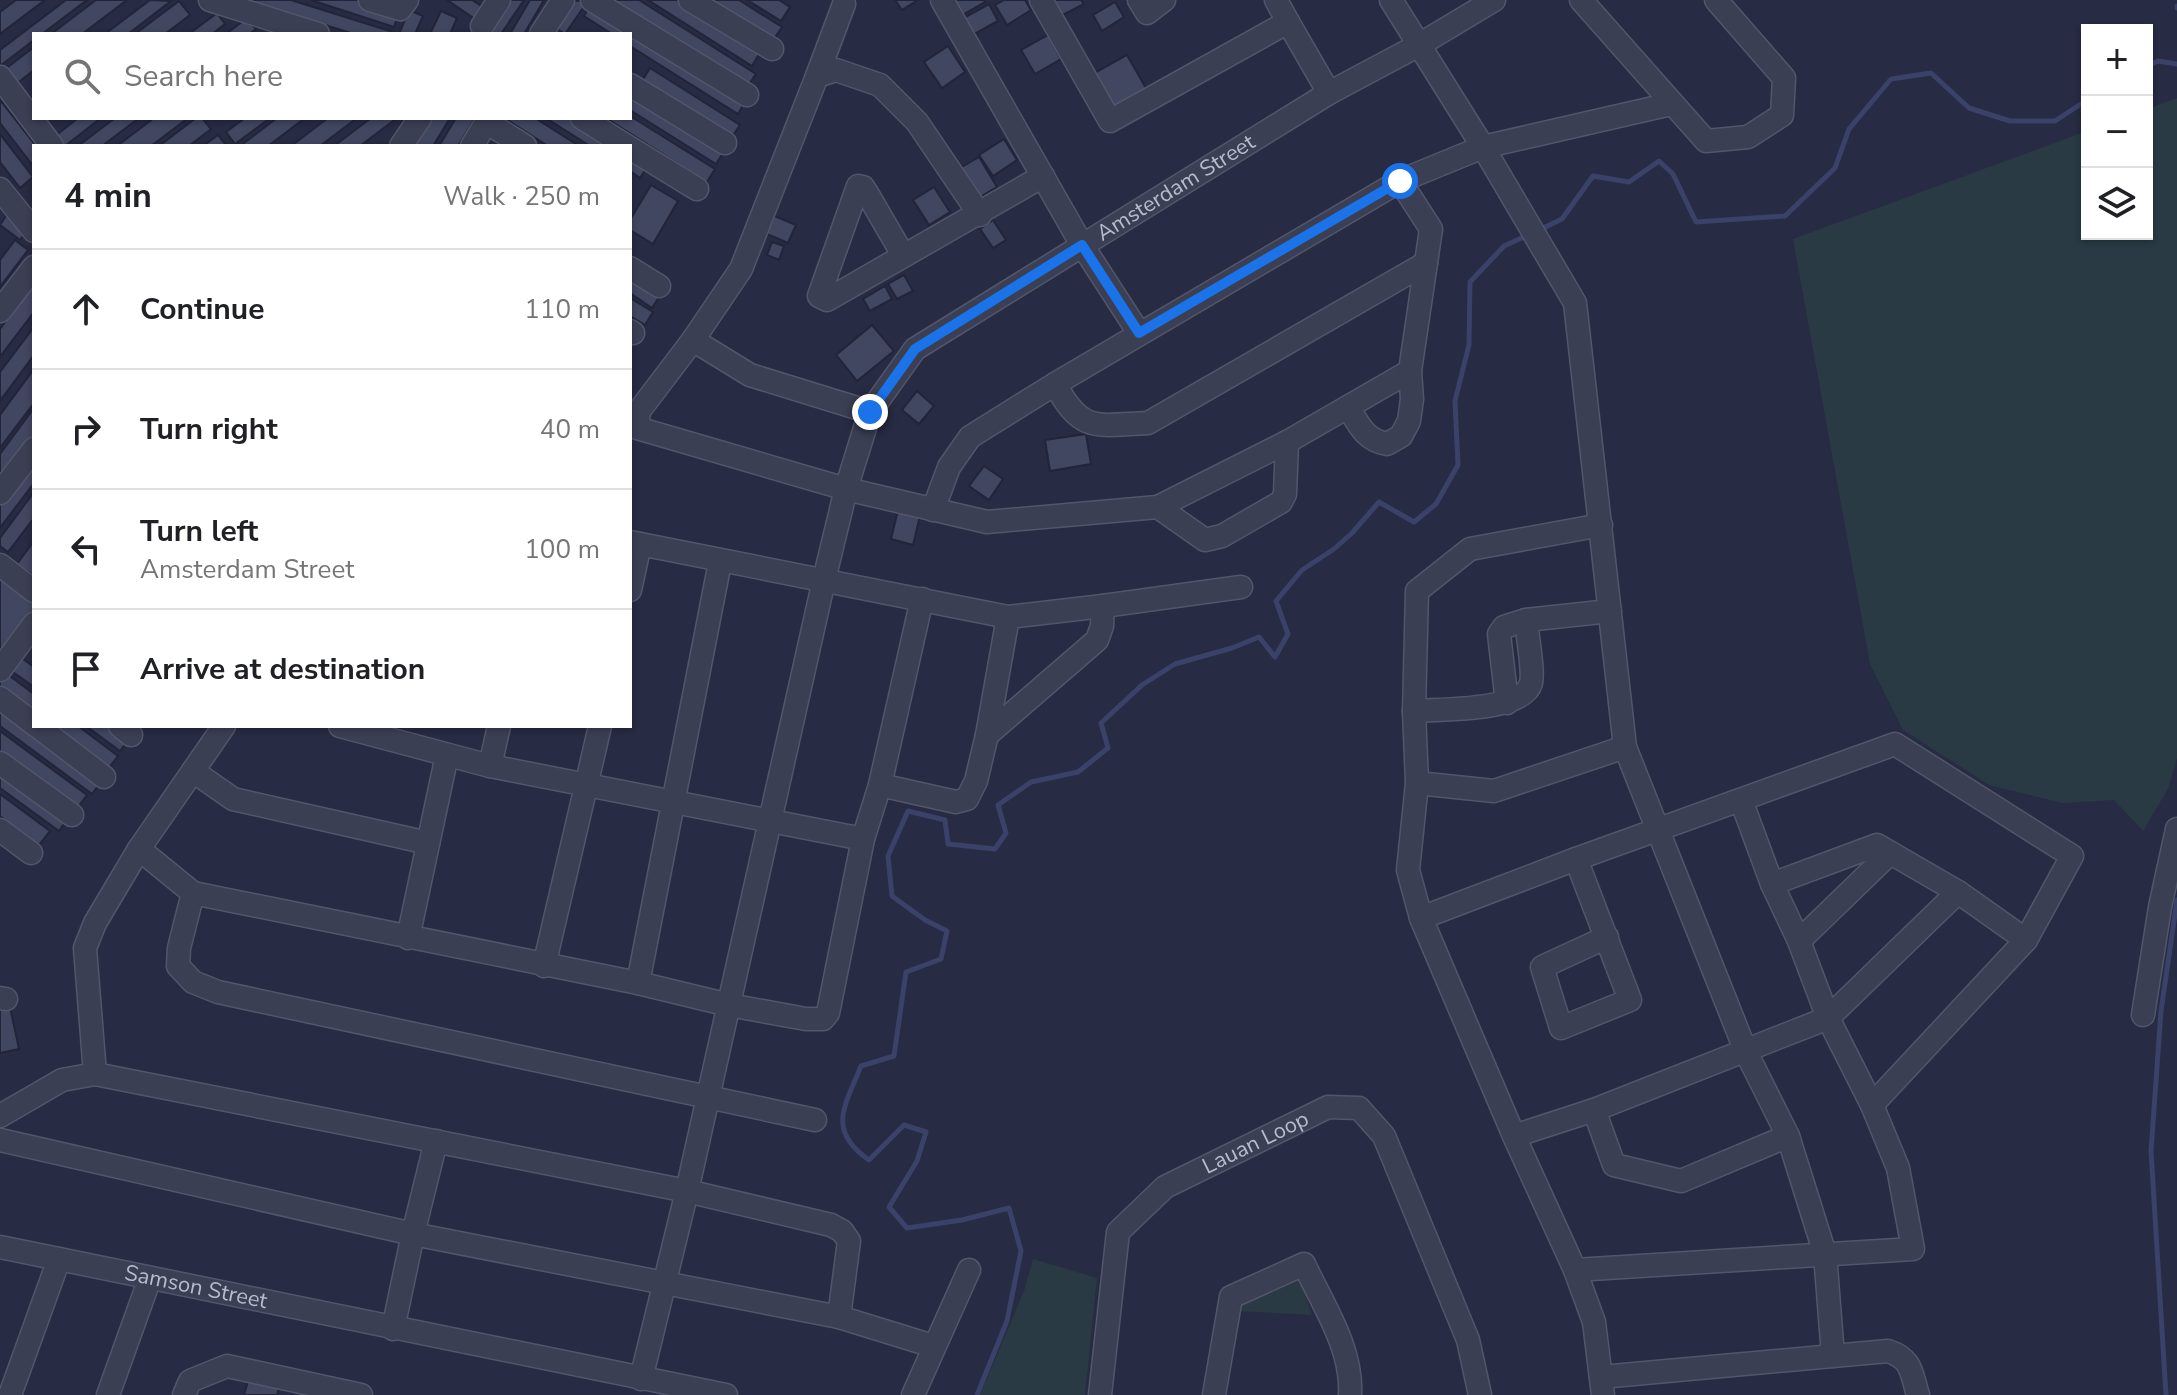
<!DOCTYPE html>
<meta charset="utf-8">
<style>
body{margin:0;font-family:"Nunito Sans",sans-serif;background:#f6f6f6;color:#202124}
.controls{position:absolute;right:24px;top:24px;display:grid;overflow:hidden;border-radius:0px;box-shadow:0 2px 6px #0004}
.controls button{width:72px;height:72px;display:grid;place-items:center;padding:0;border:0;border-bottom:2px solid #e0e0e0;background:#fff;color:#202124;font:40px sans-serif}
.stop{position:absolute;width:24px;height:24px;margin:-18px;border:6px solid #1a73e8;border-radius:50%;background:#fff}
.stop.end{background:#1a73e8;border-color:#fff;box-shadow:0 2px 8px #0008}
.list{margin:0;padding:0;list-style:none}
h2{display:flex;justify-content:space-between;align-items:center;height:104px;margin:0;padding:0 32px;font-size:34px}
h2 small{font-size:26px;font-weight:400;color:#757577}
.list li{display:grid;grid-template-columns:52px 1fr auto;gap:24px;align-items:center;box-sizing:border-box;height:120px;padding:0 32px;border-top:2px solid #e0e0e0}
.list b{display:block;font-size:30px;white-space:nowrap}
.list p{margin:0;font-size:26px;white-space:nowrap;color:#757577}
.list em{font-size:26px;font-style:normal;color:#757577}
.icon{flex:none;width:44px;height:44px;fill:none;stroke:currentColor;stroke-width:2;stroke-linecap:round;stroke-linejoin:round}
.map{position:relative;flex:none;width:2177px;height:1395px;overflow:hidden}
.search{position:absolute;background:#fff;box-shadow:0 2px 6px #0004;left:32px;top:32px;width:600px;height:88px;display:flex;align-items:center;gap:20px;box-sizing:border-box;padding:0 28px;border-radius:0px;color:#757577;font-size:30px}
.panel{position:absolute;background:#fff;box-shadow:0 2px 6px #0004;left:32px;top:144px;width:600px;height:584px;border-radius:0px}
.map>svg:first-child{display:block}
</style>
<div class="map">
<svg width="2177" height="1395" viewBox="0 0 2177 1395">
<rect width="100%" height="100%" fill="#272b43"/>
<g fill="#293a44">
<polygon points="2177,98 2177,758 2168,789 2143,831 2114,800 2062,803 1989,785 1903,730 1870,664 1793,239 2087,131 2087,234 2147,234 2147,109"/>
<polygon points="1033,1259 1097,1278 1085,1395 980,1395 1024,1291"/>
<polygon points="1300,1278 1312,1315 1238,1311 1239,1300"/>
</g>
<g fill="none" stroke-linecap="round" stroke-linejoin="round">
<g stroke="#3a426a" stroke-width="5">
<polyline points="2177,6 2177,8"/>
<polyline points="2147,66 2158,61 2177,64"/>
<polyline points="1537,231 1562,219 1593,176 1629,182 1659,161 1673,174 1696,222 1785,216 1835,168 1849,129 1891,79 1931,73 1969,108 2010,121 2055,121 2087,100"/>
<path d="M977 1395 1007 1321 1021 1251 1009 1208 962 1220 907 1228 889 1207 917 1161 926 1132 904 1125 869 1160C826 1130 845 1106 861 1066L894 1056 906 972 941 959 947 931 925 920 892 896 888 856 908 811 945 820 948 844 995 849 1006 833 998 805 1031 782 1078 772 1108 748 1101 723 1142 685 1175 664 1232 648 1259 637 1275 657 1288 634 1276 601 1302 570 1334 549 1352 533 1379 502 1414 522 1436 504 1458 465 1455 401 1469 345 1470 282 1504 246 1528 235"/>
<polyline points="2166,1395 2151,1151 2161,1011 2177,900"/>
</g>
</g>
<g fill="#414661" stroke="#22253a" stroke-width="2">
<polygon points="16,0 45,0 0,34 0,12"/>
<polygon points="66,0 87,0 42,34 34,34 34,40 0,66 0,50"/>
<polygon points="96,0 127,0 82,34 51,34"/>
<polygon points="150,0 171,1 128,34 105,34"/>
<polygon points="244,0 291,0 393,32 392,34 354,34"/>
<polygon points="311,0 363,0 399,12 394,27"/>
<polygon points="447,0 472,0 486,9 478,21"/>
<polygon points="501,0 524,0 501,34 486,34"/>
<polygon points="530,0 544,0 524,34 510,34"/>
<polygon points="570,0 587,2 565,34 553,26"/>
<polygon points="610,0 639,0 756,74 747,87"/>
<polygon points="648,0 680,0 761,51 752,66"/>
<polygon points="707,0 739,0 782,27 772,42"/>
<polygon points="747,0 779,0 790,7 781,21"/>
<polygon points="895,0 918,0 902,10"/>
<polygon points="946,0 984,0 985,2 957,18"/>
<polygon points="1004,0 1025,0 1031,10 1007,25 995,5"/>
<polygon points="1045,0 1081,0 1084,4 1055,19"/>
<polygon points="179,1 190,15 165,34 135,34"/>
<polygon points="1115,2 1124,17 1102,31 1093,15"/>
<polygon points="591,4 745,102 738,114 630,46 630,34 612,34 584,16"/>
<polygon points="989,4 998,21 969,37 960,20"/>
<polygon points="409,10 423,16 415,34 399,34"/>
<polygon points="441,11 457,18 450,34 430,34"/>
<polygon points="217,13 225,24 212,34 189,34"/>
<polygon points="247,18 256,29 249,34 226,34"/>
<polygon points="1048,35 1061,59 1035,74 1021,50"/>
<polygon points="948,46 965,72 942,88 924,62"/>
<polygon points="34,47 34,70 15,85 4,70"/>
<polygon points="1127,55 1147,90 1113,110 1093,74"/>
<polygon points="650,68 740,125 732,137 642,81"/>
<polygon points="630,90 725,150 716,164 630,110"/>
<polygon points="0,100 36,146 34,167 0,123"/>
<polygon points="630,116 715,169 707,182 606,118 630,118"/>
<polygon points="78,118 101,118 65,146 61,146 54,137"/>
<polygon points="115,118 139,118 102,146 78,146"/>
<polygon points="154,118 188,118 151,146 117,146"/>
<polygon points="196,118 202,118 211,129 189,146 159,146"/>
<polygon points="245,118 270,118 235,144 226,132"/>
<polygon points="277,118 305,118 268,146 240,146"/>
<polygon points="328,118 357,118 320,146 291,146"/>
<polygon points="371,118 397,118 360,146 334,146"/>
<polygon points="429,118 450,118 433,146 412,146"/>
<polygon points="456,118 475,118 458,146 439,146"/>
<polygon points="504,118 535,118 579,146 548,146"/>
<polygon points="546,118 576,118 620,146 590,146"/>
<polygon points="0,134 33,177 20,188 0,162"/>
<polygon points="218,135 227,146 203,146"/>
<polygon points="1004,139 1017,160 993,176 979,155"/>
<polygon points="630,152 649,164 640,178 630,171"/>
<polygon points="979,157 997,187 973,201 955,171"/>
<polygon points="651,185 678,201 653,244 630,230 630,220"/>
<polygon points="934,187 950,212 929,225 913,200"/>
<polygon points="9,211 29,227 20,240 0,225"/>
<polygon points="765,212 796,225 788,243 758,230"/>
<polygon points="993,220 1006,240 993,248 980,229"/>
<polygon points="15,240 28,250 0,287 0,260"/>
<polygon points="772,242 784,246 779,260 767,255"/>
<polygon points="630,274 661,294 652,308 630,293"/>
<polygon points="904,275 913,291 897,299 888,284"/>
<polygon points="34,284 34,312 0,357 0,329"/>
<polygon points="885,286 892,299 870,311 863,299"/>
<polygon points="630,298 653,312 645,325 630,316"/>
<polygon points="872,325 894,351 857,381 836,355"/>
<polygon points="34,327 34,355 0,401 0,372"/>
<polygon points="34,369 34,403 0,448 0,415"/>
<polygon points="917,391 934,406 919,424 902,410"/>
<polygon points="34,408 34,441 0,486 0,454"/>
<polygon points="1086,434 1091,464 1050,471 1045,440"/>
<polygon points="34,452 34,483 0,528 0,497"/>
<polygon points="984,466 1003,479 989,500 969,486"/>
<polygon points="34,492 34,518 8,552 0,546 0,538"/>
<polygon points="898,510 920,516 913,545 891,539"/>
<polygon points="34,541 34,572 32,574 17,564"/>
<polygon points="0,571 34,596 34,611 0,656"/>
<polygon points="16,654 34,667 34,687 6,667"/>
<polygon points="3,671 34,694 34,714 0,689 0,674"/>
<polygon points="0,702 103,779 92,794 0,726"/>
<polygon points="50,726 78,726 118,756 108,769"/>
<polygon points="86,726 114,726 130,738 120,751"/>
<polygon points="0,731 87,795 75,811 0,755"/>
<polygon points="0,768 68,818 59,831 0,788"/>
<polygon points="0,794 50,831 39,845 0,816"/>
<polygon points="10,1007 19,1049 0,1053 0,1009"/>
<polygon points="248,1381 279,1388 277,1395 244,1395"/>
</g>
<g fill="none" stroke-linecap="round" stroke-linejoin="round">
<g stroke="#53566a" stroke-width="25">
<g id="street">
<polyline points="210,0 318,34"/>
<polyline points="370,0 400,9 407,0"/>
<polyline points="592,0 747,95"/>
<polyline points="690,0 772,49"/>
<polyline points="942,0 1082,245 1139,333"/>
<polyline points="1041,0 1110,121 1288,22 1276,0"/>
<polyline points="1139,0 1147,13 1164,0"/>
<polyline points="1391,0 1483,147 1575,303 1625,747 1746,1052 1788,1136 1825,1254 1833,1356"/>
<polyline points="1581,0 1706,141 1748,137 1782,115 1784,78 1716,0"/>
<polyline points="1288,22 1329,93"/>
<polyline points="482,26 499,0"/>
<polyline points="541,34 563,0"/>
<polyline points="817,76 844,4"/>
<polyline points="0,77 52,146"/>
<polyline points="630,85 725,143"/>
<polyline points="582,118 627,146"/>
<polyline points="486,122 525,146"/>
<polyline points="401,146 420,118"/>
<polyline points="472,146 489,118"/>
<polyline points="630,148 697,189"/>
<polyline points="0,189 34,231"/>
<polyline points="980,215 917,122 880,85 836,70 817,76 741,269 693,340 639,411 637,428 846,489 987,522 1158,507 1287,442 1410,371"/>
<polyline points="903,255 867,193 863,187 858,186 819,296 827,300 1043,176"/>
<path d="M1426 263 1148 423C1096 425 1082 434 1055 384L1400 181 1483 147 1671 104"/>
<polyline points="630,268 659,286"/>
<polyline points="0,311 34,267"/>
<polyline points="630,331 633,333"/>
<polyline points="693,340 750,375 870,412"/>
<path d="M1348 407C1359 425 1365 440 1387 444L1401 436 1409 421 1412 399 1410 371 1431 229 1400 181"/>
<polyline points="0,493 34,449"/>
<polyline points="1158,507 1205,540 1222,536 1281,502 1285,494 1287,442"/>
<polyline points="933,510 949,467 970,437 1055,384"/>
<polyline points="1601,525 1470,549 1417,591 1414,711 1417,783 1408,870 1421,918 1514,1136 1575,1270 1594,1322 1603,1395"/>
<polyline points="0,565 34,591"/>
<polyline points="630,590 640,544"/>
<polyline points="1103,606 1241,587"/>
<polyline points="0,670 34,624"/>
<polyline points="0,698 34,724"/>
<polyline points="1507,703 1499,634 1504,627 1526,620"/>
<path d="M1414 711C1440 709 1523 712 1531 683 1534 671 1527 634 1526 620L1610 611"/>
<polyline points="37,726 104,777"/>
<polyline points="120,726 131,735"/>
<polyline points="340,726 490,766 863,839"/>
<polyline points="987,735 1008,617"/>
<polyline points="0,763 72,815"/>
<polyline points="490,766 499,726"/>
<polyline points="193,771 233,799 428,843"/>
<polyline points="1417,783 1494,791 1625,747"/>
<polyline points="880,785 922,599"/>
<polyline points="0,830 31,853"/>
<polyline points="139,849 193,893 638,983 729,1005 806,1019 823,1019 828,1013 863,839 880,785 956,802 967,799 976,781 987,735 1097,640 1102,626 1103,606 1008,617 630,542"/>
<polyline points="1576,859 1630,1000 1561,1028 1542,967 1607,937"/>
<polyline points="1772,884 1877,845 1958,892 2026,940"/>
<polyline points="193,893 179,948 178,966 193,982 218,992 815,1120"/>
<polyline points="1421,918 1576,859 1895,744 2072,856 2026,940 1872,1105"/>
<polyline points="408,938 447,755"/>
<polyline points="1799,941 1890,853"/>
<polyline points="544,966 600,726"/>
<polyline points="638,983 720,562"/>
<polyline points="0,998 6,999"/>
<polyline points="2143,1015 2160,907 2177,829"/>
<polyline points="95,1074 85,948 95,923 139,849 224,726"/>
<polyline points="1594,1110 1614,1165 1681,1181 1788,1136"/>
<polyline points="0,1116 62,1080 95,1074 687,1191 831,1225 842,1231 849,1241 839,1317"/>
<polyline points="1514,1136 1594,1110 1828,1018 1958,892"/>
<polyline points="0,1140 413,1234 839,1317 933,1346"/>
<path id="s1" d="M0 1247 726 1395"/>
<polyline points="1575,1270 1913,1249 1898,1168 1872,1105 1828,1018 1799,941 1772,884 1741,800"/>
<polyline points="393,1329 413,1234 436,1141"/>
<path d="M1601 1377 1888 1351C1912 1359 1911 1372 1918 1395"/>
<path id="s2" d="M641 1379 687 1191 824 580 846 489 870 412 915 349 1329 93 1419 45 1494 0"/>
<polyline points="10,1395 59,1259"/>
<polyline points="108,1395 150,1278"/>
<polyline points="184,1395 190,1381 227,1366 361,1395"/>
<polyline points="913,1395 969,1270"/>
<path id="s3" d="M1100 1395 1118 1232 1165 1187 1328 1107 1359 1108 1384 1136 1468 1340 1480 1395"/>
<path d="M1214 1395 1231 1297 1304 1264C1323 1305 1353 1349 1350 1395"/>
</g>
</g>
<use href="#street" stroke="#3b3f53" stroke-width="22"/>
</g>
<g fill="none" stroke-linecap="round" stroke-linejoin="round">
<polyline stroke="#1a73e8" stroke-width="10" points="870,412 915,349 1082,245 1139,333 1400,181"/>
</g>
<g text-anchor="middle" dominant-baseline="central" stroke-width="7" stroke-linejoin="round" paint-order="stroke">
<g font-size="22" fill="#b8bbcd" stroke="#202338">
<text stroke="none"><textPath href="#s2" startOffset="1378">Amsterdam Street</textPath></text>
<text stroke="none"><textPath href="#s3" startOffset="330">Lauan Loop</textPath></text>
<text stroke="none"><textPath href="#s1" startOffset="200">Samson Street</textPath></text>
</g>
</g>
</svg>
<div class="controls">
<button>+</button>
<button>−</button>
<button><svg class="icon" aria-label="layers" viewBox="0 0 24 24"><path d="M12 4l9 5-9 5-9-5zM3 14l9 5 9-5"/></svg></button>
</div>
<div class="stop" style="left:1400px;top:181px"></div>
<div class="stop end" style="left:870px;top:412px"></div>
<div class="search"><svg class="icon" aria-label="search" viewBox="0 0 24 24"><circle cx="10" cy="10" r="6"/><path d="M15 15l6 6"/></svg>Search here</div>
<section class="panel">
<h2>4 min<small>Walk · 250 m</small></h2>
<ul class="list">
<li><svg class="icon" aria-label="ahead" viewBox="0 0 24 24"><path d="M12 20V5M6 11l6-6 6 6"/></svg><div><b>Continue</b></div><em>110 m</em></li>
<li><svg class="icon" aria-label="right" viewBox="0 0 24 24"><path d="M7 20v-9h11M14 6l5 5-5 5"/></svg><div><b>Turn right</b></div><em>40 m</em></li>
<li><svg class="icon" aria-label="left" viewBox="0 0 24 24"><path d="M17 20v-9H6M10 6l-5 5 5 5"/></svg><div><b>Turn left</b><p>Amsterdam Street</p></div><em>100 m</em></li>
<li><svg class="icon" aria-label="arrive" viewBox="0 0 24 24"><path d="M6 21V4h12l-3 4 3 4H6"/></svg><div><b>Arrive at destination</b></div></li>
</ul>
</section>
</div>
